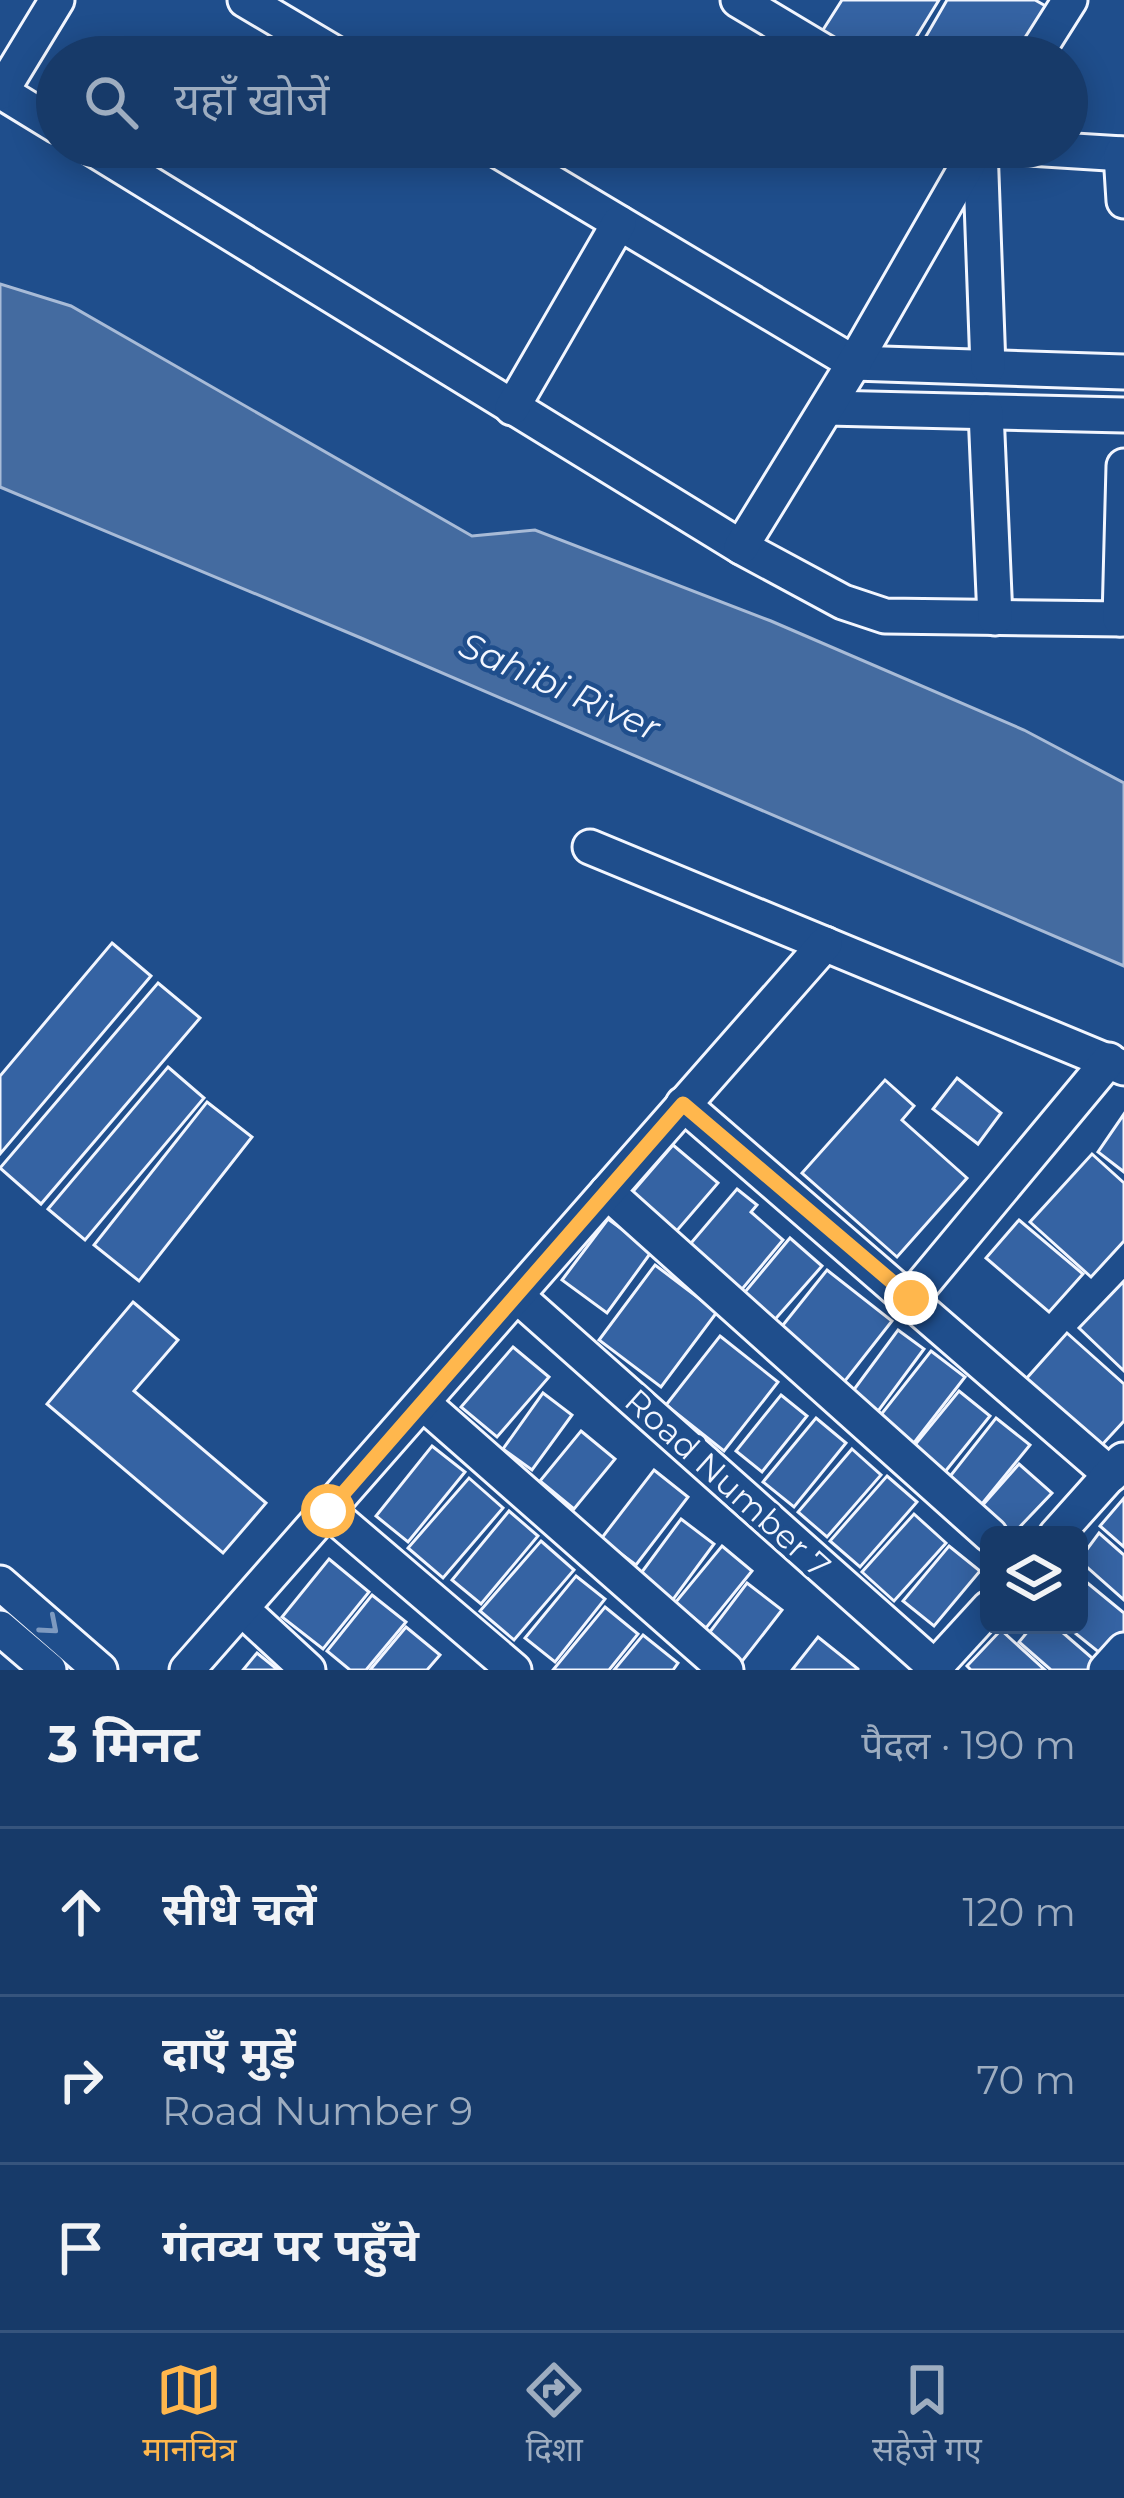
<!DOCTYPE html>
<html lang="hi">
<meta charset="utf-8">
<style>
body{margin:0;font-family:Montserrat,"Noto Sans Devanagari",sans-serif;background:#244571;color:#f1f3f6}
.controls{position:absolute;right:36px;bottom:36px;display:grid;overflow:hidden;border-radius:18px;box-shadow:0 6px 30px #0003}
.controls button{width:108px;height:108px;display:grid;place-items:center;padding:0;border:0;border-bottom:3px solid #36547d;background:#173a69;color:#f1f3f6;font:60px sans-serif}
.stop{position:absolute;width:36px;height:36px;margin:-27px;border:9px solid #ffb74d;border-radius:50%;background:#fff}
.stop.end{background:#ffb74d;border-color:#fff;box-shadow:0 3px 12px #0008}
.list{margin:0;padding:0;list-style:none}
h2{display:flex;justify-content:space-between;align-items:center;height:156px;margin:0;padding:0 48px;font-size:51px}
h2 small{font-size:39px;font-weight:400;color:#9eadc0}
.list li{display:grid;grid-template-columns:78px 1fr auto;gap:36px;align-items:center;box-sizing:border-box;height:168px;padding:0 48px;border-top:3px solid #36547d}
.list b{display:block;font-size:45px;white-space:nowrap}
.list p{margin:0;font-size:39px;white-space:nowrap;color:#9eadc0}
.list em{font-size:39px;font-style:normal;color:#9eadc0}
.icon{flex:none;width:66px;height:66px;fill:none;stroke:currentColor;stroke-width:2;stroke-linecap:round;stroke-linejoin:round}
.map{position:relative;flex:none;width:1124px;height:1670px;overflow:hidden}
.search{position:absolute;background:#173a69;box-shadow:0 6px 30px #0003;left:36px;right:36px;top:36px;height:132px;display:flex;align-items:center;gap:30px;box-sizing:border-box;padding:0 42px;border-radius:66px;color:#9eadc0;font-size:45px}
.sheet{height:660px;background:#173a69}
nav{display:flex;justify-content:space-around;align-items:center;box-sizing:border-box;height:168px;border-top:3px solid #36547d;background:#173a69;font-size:33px;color:#9eadc0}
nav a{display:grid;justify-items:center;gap:6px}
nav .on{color:#ffb74d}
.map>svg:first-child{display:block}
</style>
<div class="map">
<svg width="1124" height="1670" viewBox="0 0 1124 1670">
<rect width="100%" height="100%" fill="#1f4e8c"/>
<polygon fill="#446ba0" stroke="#a8bbd7" stroke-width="3" points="0,284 71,306 472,536 535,530 771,621 1024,730 1124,783 1124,966 361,638 0,487"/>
<g fill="#3563a3" stroke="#f2f6ff" stroke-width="3">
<polygon points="842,0 939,0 904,57 860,57 821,33"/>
<polygon points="947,0 1035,0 1051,9 1023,57 914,57"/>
<polygon points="112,943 151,976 0,1154 0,1076"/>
<polygon points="158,983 200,1018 41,1204 0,1168"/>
<polygon points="168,1067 204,1098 85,1240 48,1209"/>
<polygon points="957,1078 1001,1113 978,1144 933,1109"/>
<polygon points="885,1080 914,1106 902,1120 967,1178 897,1257 802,1173"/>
<polygon points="207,1102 252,1137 139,1281 94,1245"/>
<polygon points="1124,1114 1124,1172 1098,1152"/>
<polygon points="673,1145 718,1183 668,1241 623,1203"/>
<polygon points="1092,1154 1124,1183 1124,1241 1091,1277 1030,1222"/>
<polygon points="737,1189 757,1205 751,1212 783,1240 733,1300 680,1256"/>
<polygon points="608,1219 652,1251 607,1313 562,1280"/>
<polygon points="1019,1220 1083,1274 1049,1312 986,1258"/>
<polygon points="790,1238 822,1266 771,1324 740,1298"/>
<polygon points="655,1265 717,1312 661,1387 599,1340"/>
<polygon points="827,1270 892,1321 841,1386 775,1335"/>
<polygon points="1124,1281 1124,1371 1079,1328"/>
<polygon points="133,1302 178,1340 134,1391 266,1503 223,1553 47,1404"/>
<polygon points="898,1330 924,1349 873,1418 847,1399"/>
<polygon points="1067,1333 1124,1384 1124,1421 1101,1446 1026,1379"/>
<polygon points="720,1336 778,1382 724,1451 666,1405"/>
<polygon points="513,1347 549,1377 497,1437 461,1407"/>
<polygon points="931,1351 965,1377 910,1448 876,1421"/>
<polygon points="959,1391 990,1416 940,1478 909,1452"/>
<polygon points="543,1393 572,1415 532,1470 503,1449"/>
<polygon points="781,1395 807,1416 762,1472 736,1451"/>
<polygon points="816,1418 846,1443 794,1507 763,1482"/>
<polygon points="996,1418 1030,1445 977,1510 944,1484"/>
<polygon points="581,1431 615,1459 574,1509 540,1481"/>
<polygon points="432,1446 465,1472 408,1542 376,1516"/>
<polygon points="852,1449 881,1475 827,1537 798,1512"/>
<polygon points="1019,1464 1052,1493 1012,1535 981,1507"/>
<polygon points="654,1470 688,1497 636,1565 601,1539"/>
<polygon points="887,1476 917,1502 860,1567 830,1541"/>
<polygon points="469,1478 503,1508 443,1578 408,1548"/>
<polygon points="1124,1498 1124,1547 1100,1526"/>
<polygon points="509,1511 538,1536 481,1604 452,1580"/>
<polygon points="914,1514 946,1543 894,1601 862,1572"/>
<polygon points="681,1519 714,1544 669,1605 636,1580"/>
<polygon points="1099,1533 1124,1555 1124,1600 1079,1560"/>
<polygon points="541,1541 574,1570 514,1640 480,1611"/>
<polygon points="722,1546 752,1571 706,1628 675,1603"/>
<polygon points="949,1546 980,1571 934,1626 903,1601"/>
<polygon points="329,1559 369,1592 323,1649 282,1617"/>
<polygon points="576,1576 605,1599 555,1662 525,1638"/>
<polygon points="1079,1576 1124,1613 1124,1636 1106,1658 1065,1625 1079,1625"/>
<polygon points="747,1583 782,1610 740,1664 706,1637"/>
<polygon points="372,1595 406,1622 366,1670 350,1670 327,1651"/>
<polygon points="605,1607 638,1634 609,1670 553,1670"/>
<polygon points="1033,1625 1054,1625 1099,1664 1094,1670 1051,1670 1019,1642"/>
<polygon points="406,1627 440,1655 427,1670 370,1670"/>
<polygon points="1001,1630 1045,1670 971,1670 967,1666"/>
<polygon points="643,1635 678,1663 673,1670 614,1670"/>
<polygon points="818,1637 858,1669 858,1670 792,1670"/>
<polygon points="257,1653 278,1670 243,1670"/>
</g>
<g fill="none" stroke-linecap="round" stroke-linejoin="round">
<g stroke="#f2f6ff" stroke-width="39">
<g id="minor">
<polyline points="245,0 341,57"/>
<polyline points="738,0 833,57"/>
<polyline points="1034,57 1070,0"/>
<polyline points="0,91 57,126"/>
<polyline points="1,92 57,0"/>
<polyline points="90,147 741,547 843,602 885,616 1124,619"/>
<polyline points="492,147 854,363 1124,372"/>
<polyline points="980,147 988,367"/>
<polyline points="1013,147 1124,154"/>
<polyline points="1121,154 1124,201"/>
<polyline points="512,408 619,223"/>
<polyline points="827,408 1124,415"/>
<polyline points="986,412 995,618"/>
<polyline points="741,547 854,363 978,147"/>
<polyline points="1120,619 1124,466"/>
<polyline points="590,847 1124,1068"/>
<polyline points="683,1104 1111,1475"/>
<polyline points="607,1192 990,1535"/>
<polyline points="517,1296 938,1670"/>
<polyline points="911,1298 1109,1060"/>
<polyline points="424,1404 726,1670"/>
<polyline points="328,1511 514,1670"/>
<polyline points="1056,1535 1123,1460"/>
<polyline points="0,1583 100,1670"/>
<polyline points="243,1610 308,1670"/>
<polyline points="0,1628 49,1670"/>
<polyline points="935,1667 989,1608"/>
<polyline points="187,1670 825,944"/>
<polyline points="1106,1670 1124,1650"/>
</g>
</g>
<use href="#minor" stroke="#1f4e8c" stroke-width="33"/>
</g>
<defs><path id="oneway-chevron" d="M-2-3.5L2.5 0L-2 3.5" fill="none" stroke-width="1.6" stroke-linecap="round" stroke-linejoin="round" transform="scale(3)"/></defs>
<use stroke="#7e9ac0" href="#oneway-chevron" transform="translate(50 1626) rotate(41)"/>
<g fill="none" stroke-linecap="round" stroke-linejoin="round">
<polyline stroke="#ffb74d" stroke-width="15" points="328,1511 683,1104 911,1298"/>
</g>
<g text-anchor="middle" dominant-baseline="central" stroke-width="9" stroke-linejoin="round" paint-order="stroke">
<g font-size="33" fill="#f2f6ff" stroke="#1f4e8c">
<text transform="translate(728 1483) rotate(42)">Road Number 7</text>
</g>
<g font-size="36" font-style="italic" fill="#f2f6ff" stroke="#1f4e8c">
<text transform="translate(560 686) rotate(24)">Sahibi River</text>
</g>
</g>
</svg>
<div class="controls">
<button><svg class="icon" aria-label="layers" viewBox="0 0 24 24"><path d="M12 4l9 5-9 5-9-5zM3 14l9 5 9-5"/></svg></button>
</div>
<div class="stop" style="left:328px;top:1511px"></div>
<div class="stop end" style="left:911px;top:1298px"></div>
<div class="search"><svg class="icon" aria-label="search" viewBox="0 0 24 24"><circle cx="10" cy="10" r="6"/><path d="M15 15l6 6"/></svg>यहाँ खोजें</div>
</div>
<section class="sheet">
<h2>3 मिनट<small>पैदल · 190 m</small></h2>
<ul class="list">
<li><svg class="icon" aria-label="ahead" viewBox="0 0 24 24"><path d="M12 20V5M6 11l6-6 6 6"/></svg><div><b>सीधे चलें</b></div><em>120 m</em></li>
<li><svg class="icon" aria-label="right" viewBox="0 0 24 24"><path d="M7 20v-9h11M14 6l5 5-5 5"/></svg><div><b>दाएँ मुड़ें</b><p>Road Number 9</p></div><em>70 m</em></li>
<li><svg class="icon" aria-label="arrive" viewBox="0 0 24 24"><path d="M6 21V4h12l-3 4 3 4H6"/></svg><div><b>गंतव्य पर पहुँचे</b></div></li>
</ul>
</section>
<nav>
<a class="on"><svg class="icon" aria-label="map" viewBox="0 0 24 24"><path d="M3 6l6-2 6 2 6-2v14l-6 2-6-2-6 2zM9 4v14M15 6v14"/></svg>मानचित्र</a>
<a><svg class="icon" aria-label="directions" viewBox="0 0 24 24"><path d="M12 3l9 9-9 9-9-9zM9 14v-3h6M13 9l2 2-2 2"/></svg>दिशा</a>
<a><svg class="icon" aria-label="saved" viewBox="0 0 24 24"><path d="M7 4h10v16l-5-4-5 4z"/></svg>सहेजे गए</a>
</nav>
